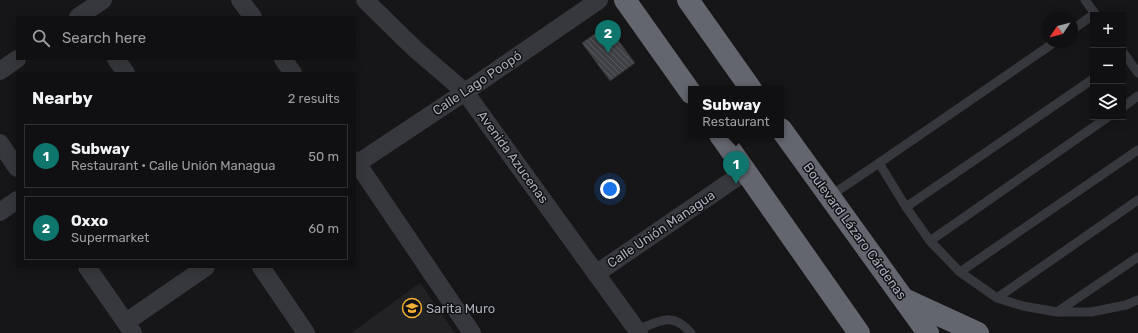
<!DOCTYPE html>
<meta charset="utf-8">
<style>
body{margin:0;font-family:Rubik,sans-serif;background:#19191b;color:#f1f3f6}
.controls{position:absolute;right:12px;top:12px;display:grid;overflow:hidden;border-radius:0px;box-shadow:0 2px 10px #0003}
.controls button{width:36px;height:36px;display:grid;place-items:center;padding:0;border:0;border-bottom:1px solid #303032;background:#101012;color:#f1f3f6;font:20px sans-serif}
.compass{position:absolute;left:1042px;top:12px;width:36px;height:36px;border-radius:50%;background:#101012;box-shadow:0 2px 10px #0003;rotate:235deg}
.you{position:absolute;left:610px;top:189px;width:14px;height:14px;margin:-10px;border:3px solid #fff;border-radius:50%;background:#1a73e8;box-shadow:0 0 0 6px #1a73e833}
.badge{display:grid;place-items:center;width:26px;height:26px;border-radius:50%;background:#0f766e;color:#fff;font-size:13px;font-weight:700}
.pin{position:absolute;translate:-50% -33px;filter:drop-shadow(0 1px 2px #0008)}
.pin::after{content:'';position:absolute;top:21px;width:14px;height:12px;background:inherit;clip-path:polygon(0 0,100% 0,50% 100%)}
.popup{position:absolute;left:688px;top:86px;width:96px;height:52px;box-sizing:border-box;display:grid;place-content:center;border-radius:0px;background:#101012;filter:drop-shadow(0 1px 3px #0005);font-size:13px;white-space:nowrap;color:#9c9d9f}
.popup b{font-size:15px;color:#f1f3f6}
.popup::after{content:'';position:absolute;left:50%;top:100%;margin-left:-8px;border:8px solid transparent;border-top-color:#101012}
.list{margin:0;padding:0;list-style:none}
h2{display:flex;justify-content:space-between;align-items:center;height:52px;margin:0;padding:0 16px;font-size:17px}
h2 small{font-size:13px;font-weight:400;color:#9c9d9f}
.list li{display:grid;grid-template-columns:26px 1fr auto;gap:12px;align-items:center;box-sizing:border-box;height:64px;margin:0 8px 8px;padding:0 8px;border:1px solid #303032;border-radius:0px}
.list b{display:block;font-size:15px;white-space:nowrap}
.list p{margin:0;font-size:13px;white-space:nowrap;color:#9c9d9f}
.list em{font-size:13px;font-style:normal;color:#9c9d9f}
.icon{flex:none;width:22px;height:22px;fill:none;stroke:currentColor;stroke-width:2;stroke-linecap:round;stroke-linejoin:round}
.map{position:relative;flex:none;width:1138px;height:333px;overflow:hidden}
.search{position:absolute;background:#101012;box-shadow:0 2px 10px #0003;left:16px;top:16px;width:340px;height:44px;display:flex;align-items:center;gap:10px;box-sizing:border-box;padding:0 14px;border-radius:0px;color:#9c9d9f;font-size:15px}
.panel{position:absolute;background:#101012;box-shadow:0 2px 10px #0003;left:16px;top:72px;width:340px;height:196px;border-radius:0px}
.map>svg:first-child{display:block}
</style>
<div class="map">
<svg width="1138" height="333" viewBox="0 0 1138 333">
<defs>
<pattern id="building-back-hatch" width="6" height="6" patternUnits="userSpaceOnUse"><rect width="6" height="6" fill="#404145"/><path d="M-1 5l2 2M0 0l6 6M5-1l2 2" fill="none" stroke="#595a5e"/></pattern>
</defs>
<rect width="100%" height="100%" fill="#161618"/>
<polygon fill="#222225" points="420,283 455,333 351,333"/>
<polygon fill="url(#building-back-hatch)" stroke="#303034" points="607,25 635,63 610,81 582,43"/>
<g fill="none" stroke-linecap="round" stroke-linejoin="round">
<g stroke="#37383d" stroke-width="9">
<polyline points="1085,0 1096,15"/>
<polyline points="1072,30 1093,15"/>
<polyline points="1123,52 1138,73"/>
<polyline points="1123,107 1138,96"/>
<polyline points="879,163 906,207 930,241 960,272 997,298 1023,306 1057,312 1091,312 1126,305 1138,300"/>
<polyline points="830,196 879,163 1055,42"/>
<polyline points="906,207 1093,79"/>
<polyline points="930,241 1108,117"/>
<polyline points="960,272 1138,150"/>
<polyline points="997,298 1138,200"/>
<polyline points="1057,312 1138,257"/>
<path d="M637 330C660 321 672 311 691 333"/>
</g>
<g stroke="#37383d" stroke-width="18">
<polyline points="240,0 253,17"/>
<polyline points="365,0 415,49 465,92 639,333"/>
<polyline points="78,17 103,0"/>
<polyline points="116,59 126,73"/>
<polyline points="283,59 293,73"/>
<polyline points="0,71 17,59"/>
<polyline points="0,143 17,168"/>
<polyline points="355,160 472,333"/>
<polyline points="355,165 465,92 599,0"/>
<polyline points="0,212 17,200"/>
<polyline points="87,267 133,333"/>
<polyline points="261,267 306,333"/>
<polyline points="597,273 746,171"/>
<polyline points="126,322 206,267"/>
</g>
<g stroke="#63666e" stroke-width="22">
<polyline points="625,0 691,93"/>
<polyline points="688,0 751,89"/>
<polyline points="781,129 928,333"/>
<polyline points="720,135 859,333"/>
<polyline points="904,299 978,333"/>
</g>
</g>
<defs>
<g id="school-ring" transform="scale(1)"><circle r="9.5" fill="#111113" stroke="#f2b134" stroke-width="1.5"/><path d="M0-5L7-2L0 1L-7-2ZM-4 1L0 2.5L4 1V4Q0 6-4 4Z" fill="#f2b134"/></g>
</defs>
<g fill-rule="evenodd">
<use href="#school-ring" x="412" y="308"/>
</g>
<g text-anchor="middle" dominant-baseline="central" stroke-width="3" stroke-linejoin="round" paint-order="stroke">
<g font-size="13" fill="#a8adb8" stroke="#111113">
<text transform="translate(477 83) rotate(-34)">Calle Lago Poopó</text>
<text transform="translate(513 157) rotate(54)">Avenida Azucenas</text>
<text transform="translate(661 229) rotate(-34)">Calle Unión Managua</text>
<text transform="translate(855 231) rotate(54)">Boulevard Lázaro Cárdenas</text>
</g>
<g font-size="13" fill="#a8adb8" stroke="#111113" text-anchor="start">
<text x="426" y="308">Sarita Muro</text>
</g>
</g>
</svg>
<div class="controls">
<button>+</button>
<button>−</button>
<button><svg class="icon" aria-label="layers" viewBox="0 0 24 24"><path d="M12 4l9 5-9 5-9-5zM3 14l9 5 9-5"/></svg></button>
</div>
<svg class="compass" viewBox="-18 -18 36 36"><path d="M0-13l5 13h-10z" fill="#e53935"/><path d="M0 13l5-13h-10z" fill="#9c9d9f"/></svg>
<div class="you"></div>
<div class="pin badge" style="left:736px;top:184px">1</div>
<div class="popup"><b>Subway</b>Restaurant</div>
<div class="pin badge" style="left:608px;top:53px">2</div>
<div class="search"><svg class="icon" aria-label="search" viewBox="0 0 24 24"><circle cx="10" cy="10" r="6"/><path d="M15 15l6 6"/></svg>Search here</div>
<section class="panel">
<h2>Nearby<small>2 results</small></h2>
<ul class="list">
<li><span class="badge">1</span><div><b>Subway</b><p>Restaurant · Calle Unión Managua</p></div><em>50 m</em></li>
<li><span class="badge">2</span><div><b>Oxxo</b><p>Supermarket</p></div><em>60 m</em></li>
</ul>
</section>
</div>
